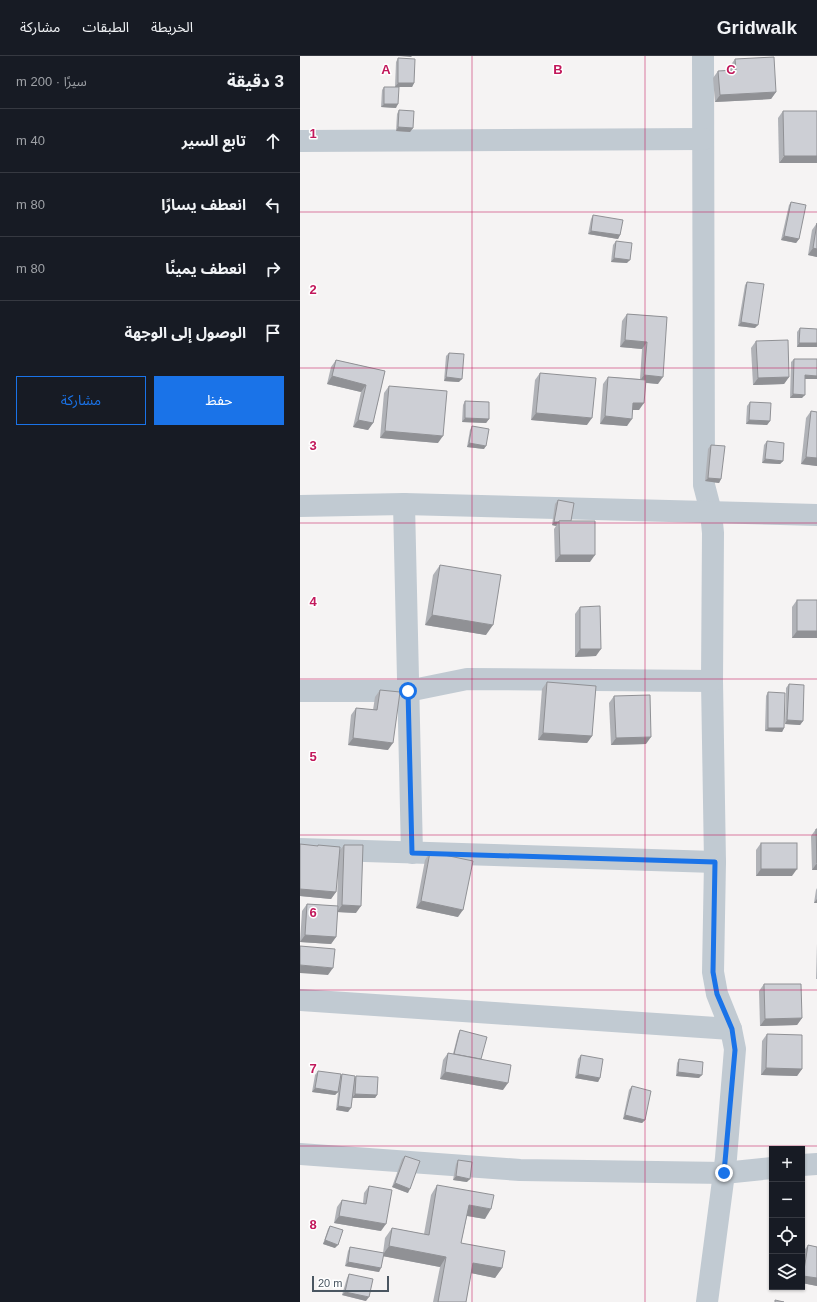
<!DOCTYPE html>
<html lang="ar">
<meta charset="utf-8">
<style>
body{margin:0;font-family:Arial,"Noto Sans Arabic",sans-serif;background:#20242c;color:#f1f3f6;direction:rtl}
.controls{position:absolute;right:12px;bottom:12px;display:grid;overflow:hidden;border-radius:0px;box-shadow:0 1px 3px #0004}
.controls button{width:36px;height:36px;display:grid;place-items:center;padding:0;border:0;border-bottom:1px solid #363941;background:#171b24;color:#f1f3f6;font:20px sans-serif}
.scale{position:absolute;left:12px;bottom:10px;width:77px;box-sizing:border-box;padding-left:4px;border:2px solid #4a5661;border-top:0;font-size:11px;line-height:14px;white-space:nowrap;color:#4a5661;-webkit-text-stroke:3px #fff;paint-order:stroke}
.stop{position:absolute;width:12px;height:12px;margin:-9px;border:3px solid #1a73e8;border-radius:50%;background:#fff}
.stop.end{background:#1a73e8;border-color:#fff;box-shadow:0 1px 4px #0008}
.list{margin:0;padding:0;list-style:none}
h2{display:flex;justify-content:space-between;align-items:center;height:52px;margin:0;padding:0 16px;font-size:17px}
h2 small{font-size:13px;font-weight:400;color:#9ea1a6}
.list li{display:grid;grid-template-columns:26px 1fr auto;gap:12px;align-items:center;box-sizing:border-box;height:64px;padding:0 16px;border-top:1px solid #363941}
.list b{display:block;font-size:15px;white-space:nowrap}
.list em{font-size:13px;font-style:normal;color:#9ea1a6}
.actions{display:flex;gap:8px;padding:12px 16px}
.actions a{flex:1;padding:9px 0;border:1px solid #1a73e8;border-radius:0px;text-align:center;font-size:14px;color:#1a73e8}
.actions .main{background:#1a73e8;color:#fff}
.icon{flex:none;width:22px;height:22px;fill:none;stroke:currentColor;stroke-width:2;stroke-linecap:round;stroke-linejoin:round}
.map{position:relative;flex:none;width:517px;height:1246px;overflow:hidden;direction:ltr}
header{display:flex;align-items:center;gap:24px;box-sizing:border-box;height:56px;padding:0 20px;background:#171b24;border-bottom:1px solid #363941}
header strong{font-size:19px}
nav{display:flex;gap:22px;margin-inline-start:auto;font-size:14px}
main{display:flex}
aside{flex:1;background:#171b24}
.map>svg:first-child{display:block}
</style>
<header>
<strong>Gridwalk</strong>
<nav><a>الخريطة</a><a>الطبقات</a><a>مشاركة</a></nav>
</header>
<main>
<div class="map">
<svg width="517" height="1246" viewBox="0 0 517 1246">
<rect width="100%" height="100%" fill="#f5f3f3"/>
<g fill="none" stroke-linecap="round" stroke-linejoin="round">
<g stroke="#c1cad2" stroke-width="22">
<polyline points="403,0 404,429 411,456 413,477 412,625 415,806 413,916 417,938 431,973 435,993 426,1102 407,1246"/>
<polyline points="0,85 403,83"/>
<polyline points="104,448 112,797"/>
<polyline points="0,450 104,448 517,459"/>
<polyline points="0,635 108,635 167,623 412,625"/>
<polyline points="0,793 415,806"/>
<polyline points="0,944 431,973"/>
<polyline points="0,1098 220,1114 424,1117 472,1112"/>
<polyline points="502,1109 517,1108"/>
</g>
</g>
<g fill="#b0b2b7">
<polygon points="98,2 114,27 112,31 95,31 96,6"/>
<polygon points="435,3 476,36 471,43 415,46 413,22 418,15 430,14 430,10"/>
<polygon points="84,31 96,52 81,51 82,34"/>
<polygon points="99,54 113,72 110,76 96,75 97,58"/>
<polygon points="483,55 517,55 479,107 478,62"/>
<polygon points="491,146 499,183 496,187 481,184 489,149"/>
<polygon points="293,159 320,179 318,183 288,178 291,163"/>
<polygon points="517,167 517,201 508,199 512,174"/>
<polygon points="316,185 327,207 311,206 313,189"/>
<polygon points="447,226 455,272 438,270 445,229"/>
<polygon points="327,258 367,261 358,328 346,327 339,354 333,354 327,370 300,368 303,328 308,321 340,323 342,293 320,291 322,265"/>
<polygon points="500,272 517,273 517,291 497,291 497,276"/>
<polygon points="456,285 489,321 484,328 453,329 451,292"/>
<polygon points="149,297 159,326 144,325 146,300"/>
<polygon points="494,303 517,303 517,323 505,323 502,342 490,342 491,306"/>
<polygon points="36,304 85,315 73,367 68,374 53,371 61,336 27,328 31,311"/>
<polygon points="240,317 287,369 231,364 235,324"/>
<polygon points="89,330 138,387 80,382 84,337"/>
<polygon points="165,345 189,363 186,367 162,366 163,349"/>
<polygon points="450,346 470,365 467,369 446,368 447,350"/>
<polygon points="511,355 517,356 517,410 501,408 506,362"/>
<polygon points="172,370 184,393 167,391 170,374"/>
<polygon points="467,385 483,405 480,408 462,407 464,389"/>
<polygon points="411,389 421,423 419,427 405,425 408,393"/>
<polygon points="258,444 271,465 290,506 255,506 254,473 256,470 252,469 255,448"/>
<polygon points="140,509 186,579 125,569 133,519"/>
<polygon points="497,544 517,544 517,582 492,582 492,551"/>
<polygon points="280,551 296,600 275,601 275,558"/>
<polygon points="247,626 292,680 287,687 238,684 242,633"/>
<polygon points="489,628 503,665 500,669 485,668 486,632"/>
<polygon points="80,634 88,694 48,689 51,659 56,652 73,654 75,641"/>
<polygon points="468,636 484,672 482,676 465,675 466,640"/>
<polygon points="314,640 346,688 311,689 309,647"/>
<polygon points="516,773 517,773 517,814 512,814 511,780"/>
<polygon points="461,787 492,820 456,820 456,794"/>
<polygon points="0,788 17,790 18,789 40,794 44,789 56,857 37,856 36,881 31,888 0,886 2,855 7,848 37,850 38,811 36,836 31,843 0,840"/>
<polygon points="130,796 158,861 116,852 125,804"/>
<polygon points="517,832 517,847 514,847 516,834"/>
<polygon points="517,887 517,923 516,923"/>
<polygon points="464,928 502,962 497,969 460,970 459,935"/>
<polygon points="160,974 181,1003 203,1034 140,1023 143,1004 148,997 153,998 158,978"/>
<polygon points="467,978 502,1013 497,1020 461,1019 462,985"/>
<polygon points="281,999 300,1022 298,1026 275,1022 278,1003"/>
<polygon points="379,1003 399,1022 376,1020 377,1007"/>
<polygon points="18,1015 40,1021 42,1018 55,1022 56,1020 77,1039 75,1042 52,1042 48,1056 36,1054 38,1036 35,1039 12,1036 15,1019"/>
<polygon points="332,1030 345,1064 342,1067 323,1063 329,1034"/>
<polygon points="105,1100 108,1137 92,1131 102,1103"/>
<polygon points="158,1104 167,1126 153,1124 156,1108"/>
<polygon points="137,1129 185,1163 167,1160 161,1187 202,1212 195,1222 171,1217 166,1246 133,1246 140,1211 83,1200 79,1216 45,1210 48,1195 50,1191 83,1197 85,1182 92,1172 124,1178 131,1139"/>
<polygon points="69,1130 81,1175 34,1167 37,1151 42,1144 63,1147 64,1137"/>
<polygon points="30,1170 35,1192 23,1188 28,1173"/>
<polygon points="508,1189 517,1191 517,1230 502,1227 502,1200 503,1196"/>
<polygon points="49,1218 66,1245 42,1239 47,1222"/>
</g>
<g fill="#909195">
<polygon points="99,0 112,0 111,1"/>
<polygon points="98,27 114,27 112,31 95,31"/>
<polygon points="476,36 471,43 415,46 420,39"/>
<polygon points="84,48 98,48 96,52 81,51"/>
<polygon points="98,71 113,72 110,76 96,75"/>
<polygon points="484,100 517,100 517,107 479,107"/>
<polygon points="291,175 320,179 318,183 288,178"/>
<polygon points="484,180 499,183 496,187 481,184"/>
<polygon points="513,192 517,193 517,201 508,199"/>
<polygon points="314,202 330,204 327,207 311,206"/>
<polygon points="441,266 458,269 455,272 438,270"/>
<polygon points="325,284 347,286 342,293 320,291"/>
<polygon points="499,287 517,287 517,291 497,291"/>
<polygon points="344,319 363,321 358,328 339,326"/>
<polygon points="505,319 517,320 517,323 502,323"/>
<polygon points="32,320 66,329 61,336 27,328"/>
<polygon points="146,321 162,323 159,326 144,325"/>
<polygon points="489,321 484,328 453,329 458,322"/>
<polygon points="493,338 505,339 502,342 490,342"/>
<polygon points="333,347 344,347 339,354 328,354"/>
<polygon points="236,357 292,362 287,369 231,364"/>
<polygon points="305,360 332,363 327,370 300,368"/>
<polygon points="165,362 189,363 186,367 162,366"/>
<polygon points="58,364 73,367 68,374 53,371"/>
<polygon points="449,364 470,365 467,369 446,368"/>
<polygon points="85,375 143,380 138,387 80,382"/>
<polygon points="169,387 186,390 184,393 167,391"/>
<polygon points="506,401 517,402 517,410 501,408"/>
<polygon points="465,403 483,405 480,408 462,407"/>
<polygon points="408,422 421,423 419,427 405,425"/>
<polygon points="254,466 258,466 256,470 252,469"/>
<polygon points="260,499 295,499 290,506 255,506"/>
<polygon points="132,559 193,569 186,579 125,569"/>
<polygon points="497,575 517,575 517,582 492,582"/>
<polygon points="280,593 301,593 296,600 275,601"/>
<polygon points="487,664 503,665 500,669 485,668"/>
<polygon points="468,672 484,672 482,676 465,675"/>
<polygon points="243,677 292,680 287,687 238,684"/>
<polygon points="351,681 346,688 311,689 316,682"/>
<polygon points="53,682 93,687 88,694 48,689"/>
<polygon points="517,807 517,814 512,814"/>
<polygon points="461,813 497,813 492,820 456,820"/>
<polygon points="0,833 36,836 31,843 0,840"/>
<polygon points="517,843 517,847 514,847"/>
<polygon points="121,845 163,854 158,861 116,852"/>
<polygon points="42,849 61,850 56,857 37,856"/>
<polygon points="5,879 36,881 31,888 0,886"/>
<polygon points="0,909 33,912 28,919 0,917"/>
<polygon points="502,962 497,969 460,970 465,963"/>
<polygon points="466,1012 502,1013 497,1020 461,1019"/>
<polygon points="145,1016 208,1027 203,1034 140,1023"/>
<polygon points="378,1016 402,1019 399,1022 376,1020"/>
<polygon points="278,1018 300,1022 298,1026 275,1022"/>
<polygon points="15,1032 38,1036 35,1039 12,1036"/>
<polygon points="55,1038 77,1039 75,1042 52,1042"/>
<polygon points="38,1050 51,1052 48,1056 36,1054"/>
<polygon points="325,1059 345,1064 342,1067 323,1063"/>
<polygon points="156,1120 170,1123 167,1126 153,1124"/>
<polygon points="95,1127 110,1133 108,1137 92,1131"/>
<polygon points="169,1149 191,1153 185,1163 162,1159"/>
<polygon points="39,1160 86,1168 81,1175 34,1167"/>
<polygon points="25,1184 38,1189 35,1192 23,1188"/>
<polygon points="89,1190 146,1201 140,1211 82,1200"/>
<polygon points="48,1206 81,1212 79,1216 45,1210"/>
<polygon points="173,1207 202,1212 195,1222 166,1216"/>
<polygon points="503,1220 517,1222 517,1230 502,1227 502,1221"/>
<polygon points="45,1236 69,1241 66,1245 42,1239"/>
</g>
<g fill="#cdcfd5" stroke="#909195">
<polygon points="474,1 476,36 420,39 418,15 436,14 435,3"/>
<polygon points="98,2 115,3 114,27 98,27"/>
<polygon points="84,31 99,31 98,48 84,48"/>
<polygon points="99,54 114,55 113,72 98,71"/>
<polygon points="483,55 517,55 517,100 484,100"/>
<polygon points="491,146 506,149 499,183 484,180"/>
<polygon points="293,159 323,164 320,179 291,175"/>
<polygon points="517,167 517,193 513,192"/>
<polygon points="316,185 332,187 330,204 314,202"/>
<polygon points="447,226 464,228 458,269 441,266"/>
<polygon points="327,258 367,261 363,321 344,319 347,286 325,284"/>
<polygon points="500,272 517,273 517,287 499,287"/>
<polygon points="488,284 489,321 458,322 456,285"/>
<polygon points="149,297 164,298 162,323 146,321"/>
<polygon points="494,303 517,303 517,320 505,319 505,339 493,338"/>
<polygon points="36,304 85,315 73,367 58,364 66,329 32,320"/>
<polygon points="240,317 296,322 292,362 236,357"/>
<polygon points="308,321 346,324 344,347 333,347 332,363 305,360"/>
<polygon points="89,330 147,335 143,380 85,375"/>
<polygon points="165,345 189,346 189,363 165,362"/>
<polygon points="450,346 471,347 470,365 449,364"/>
<polygon points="511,355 517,356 517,402 506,401"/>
<polygon points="172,370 189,373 186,390 169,387"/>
<polygon points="467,385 484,387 483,405 465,403"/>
<polygon points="411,389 425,390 421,423 408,422"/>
<polygon points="258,444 274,447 271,465 259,465 259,466 254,466"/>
<polygon points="259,465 295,465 295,499 260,499"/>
<polygon points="140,509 201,519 193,569 132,559"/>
<rect x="497" y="544" width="20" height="31"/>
<polygon points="300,550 301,593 280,593 280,551"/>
<polygon points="247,626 296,630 292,680 243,677"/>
<polygon points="489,628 504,629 503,665 487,664"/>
<polygon points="80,634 100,636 93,687 53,682 56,652 77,654"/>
<polygon points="468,636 485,637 484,672 468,672"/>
<polygon points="350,639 351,681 316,682 314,640"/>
<polygon points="516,773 517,773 517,807"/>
<rect x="461" y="787" width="36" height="26"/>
<polygon points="0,788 18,790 18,789 40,791 36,836 0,833"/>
<polygon points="44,789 63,789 61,850 42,849"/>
<polygon points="130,796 173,805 163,854 121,845"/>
<polygon points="7,848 38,850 36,881 5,879"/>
<polygon points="0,890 35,893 33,912 0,909"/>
<polygon points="464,928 501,928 502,962 465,963"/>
<polygon points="160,974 187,981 181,1003 154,998"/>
<polygon points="467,978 502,979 502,1013 466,1012"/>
<polygon points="148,997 211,1009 208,1027 145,1016"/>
<polygon points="281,999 303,1003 300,1022 278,1018"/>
<polygon points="379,1003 403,1006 402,1019 378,1016"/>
<polygon points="18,1015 41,1018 38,1036 15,1032"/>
<polygon points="42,1018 55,1020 51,1052 38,1050"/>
<polygon points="56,1020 78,1021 77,1039 55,1038"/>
<polygon points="332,1030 351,1035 345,1064 325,1059"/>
<polygon points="105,1100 120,1105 110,1133 95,1127"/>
<polygon points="158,1104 172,1106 170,1123 156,1120"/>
<polygon points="137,1129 194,1139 191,1153 169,1149 161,1187 205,1195 202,1212 173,1207 166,1246 138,1246 146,1201 89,1190 92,1172 129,1179"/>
<polygon points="69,1130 92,1134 86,1168 39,1160 42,1144 66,1148"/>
<polygon points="30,1170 43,1174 38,1189 25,1184"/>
<polygon points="508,1189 517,1191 517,1222 503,1220"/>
<polygon points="50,1191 84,1197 81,1212 48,1206"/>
<polygon points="49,1218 73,1223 69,1241 45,1236"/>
<polygon points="475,1244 484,1246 475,1246"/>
</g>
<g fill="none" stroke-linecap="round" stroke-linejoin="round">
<polyline stroke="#1a73e8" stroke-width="5" points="108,635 112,797 415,806 413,916 417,938 432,973 435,994 424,1117"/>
</g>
<path fill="none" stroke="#c2185b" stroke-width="1" stroke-opacity="0.55" d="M172 0V1246M345 0V1246M0 156H517M0 312H517M0 467H517M0 623H517M0 779H517M0 934H517M0 1090H517"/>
<g font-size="13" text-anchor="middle" font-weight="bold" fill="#c2185b" stroke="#fff" stroke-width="3" stroke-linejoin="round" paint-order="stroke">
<text x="86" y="18">A</text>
<text x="258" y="18">B</text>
<text x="431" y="18">C</text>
<text x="13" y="82">1</text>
<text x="13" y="238">2</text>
<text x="13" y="394">3</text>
<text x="13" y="550">4</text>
<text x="13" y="705">5</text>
<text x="13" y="861">6</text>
<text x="13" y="1017">7</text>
<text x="13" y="1173">8</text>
</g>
</svg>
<div class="controls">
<button>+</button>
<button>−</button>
<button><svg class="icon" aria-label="locate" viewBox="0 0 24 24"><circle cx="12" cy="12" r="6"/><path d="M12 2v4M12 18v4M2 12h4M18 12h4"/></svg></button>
<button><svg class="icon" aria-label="layers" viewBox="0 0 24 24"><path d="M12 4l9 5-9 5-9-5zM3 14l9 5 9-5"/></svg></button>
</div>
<div class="scale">20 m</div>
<div class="stop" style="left:108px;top:635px"></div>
<div class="stop end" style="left:424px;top:1117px"></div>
</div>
<aside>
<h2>3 دقيقة<small>سيرًا · 200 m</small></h2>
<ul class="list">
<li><svg class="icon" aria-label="ahead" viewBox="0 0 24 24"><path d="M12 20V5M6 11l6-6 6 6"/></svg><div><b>تابع السير</b></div><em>40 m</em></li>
<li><svg class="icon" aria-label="left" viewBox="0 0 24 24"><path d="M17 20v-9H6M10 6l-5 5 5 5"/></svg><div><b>انعطف يسارًا</b></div><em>80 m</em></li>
<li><svg class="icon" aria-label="right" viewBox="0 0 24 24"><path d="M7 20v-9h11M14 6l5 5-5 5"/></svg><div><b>انعطف يمينًا</b></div><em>80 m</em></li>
<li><svg class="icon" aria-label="arrive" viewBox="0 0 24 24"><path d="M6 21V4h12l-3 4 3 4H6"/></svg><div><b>الوصول إلى الوجهة</b></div></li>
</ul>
<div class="actions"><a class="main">حفظ</a><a>مشاركة</a></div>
</aside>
</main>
